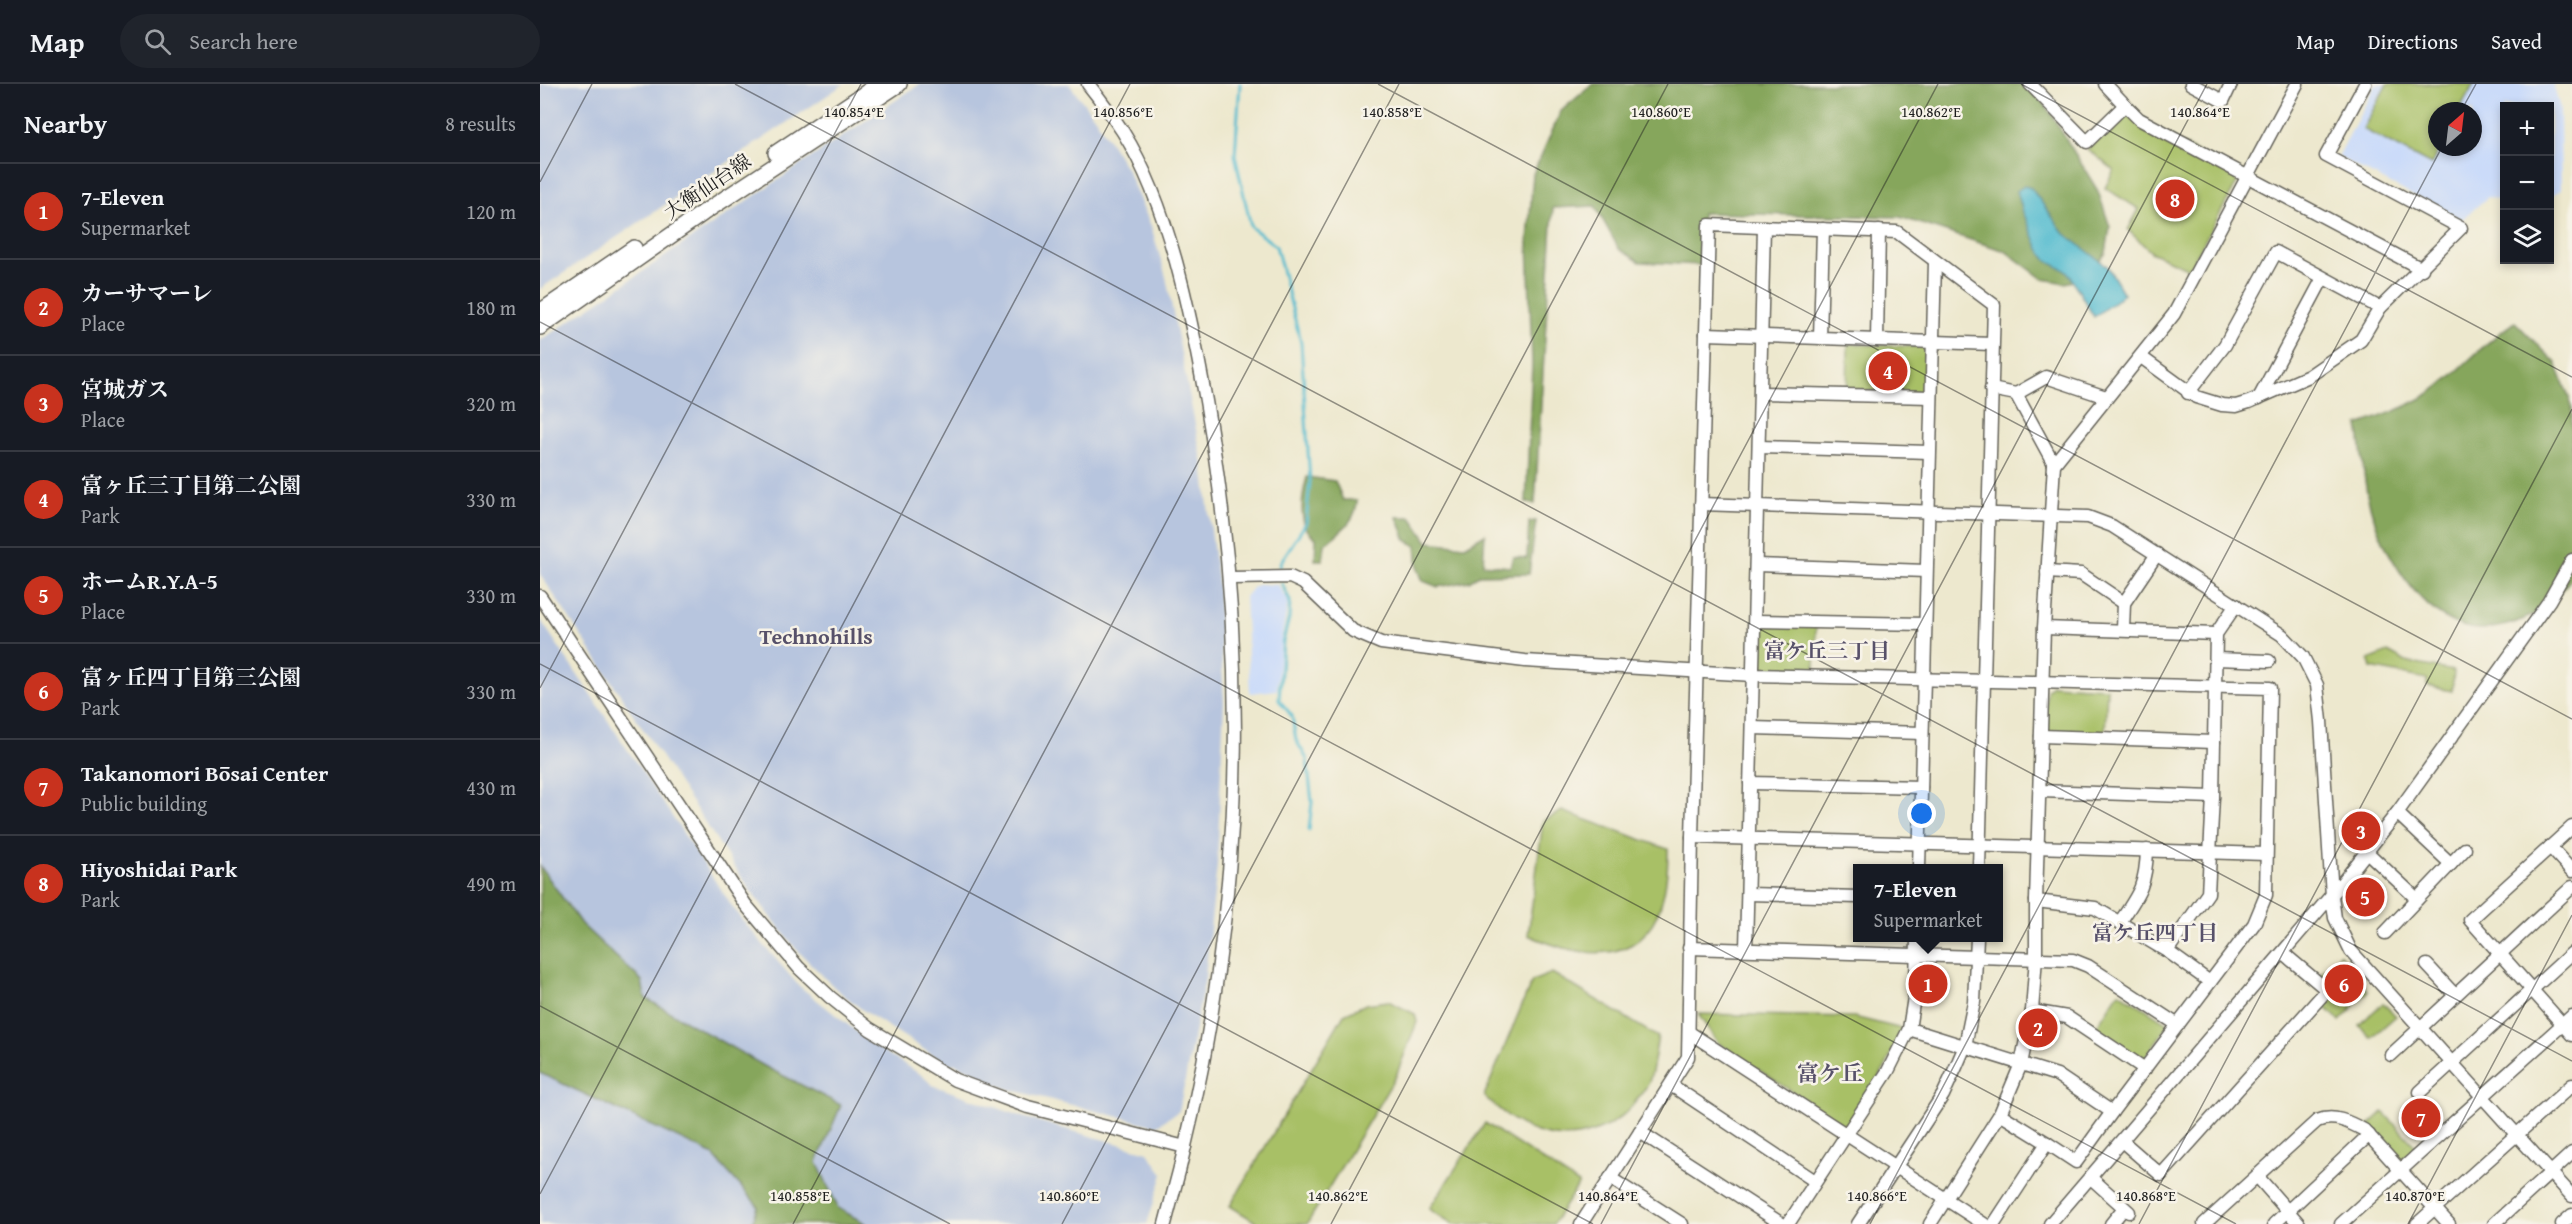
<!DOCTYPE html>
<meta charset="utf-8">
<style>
body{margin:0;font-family:"Gentium Book Plus","Noto Serif JP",serif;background:#20242c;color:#f1f3f6}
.controls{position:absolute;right:18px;top:18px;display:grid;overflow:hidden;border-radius:0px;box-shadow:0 3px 9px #0003}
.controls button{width:54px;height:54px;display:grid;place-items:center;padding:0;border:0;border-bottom:2px solid #363941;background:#171b24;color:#f1f3f6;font:30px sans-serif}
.compass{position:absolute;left:1888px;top:18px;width:54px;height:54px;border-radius:50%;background:#171b24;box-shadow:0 3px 9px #0003;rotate:28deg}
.you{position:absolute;left:1382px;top:730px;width:21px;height:21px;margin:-15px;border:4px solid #fff;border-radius:50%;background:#1a73e8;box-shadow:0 0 0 9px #1a73e833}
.badge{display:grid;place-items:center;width:39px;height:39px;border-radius:50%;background:#c8321e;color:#fff;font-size:20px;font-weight:700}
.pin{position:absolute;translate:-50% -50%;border:3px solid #fff;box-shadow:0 2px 6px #0006}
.popup{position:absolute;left:1313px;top:780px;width:150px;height:78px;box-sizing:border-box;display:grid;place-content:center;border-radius:0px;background:#171b24;filter:drop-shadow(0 2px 4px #0005);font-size:20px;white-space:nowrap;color:#9ea1a6}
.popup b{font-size:22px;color:#f1f3f6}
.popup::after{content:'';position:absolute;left:50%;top:100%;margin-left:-12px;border:12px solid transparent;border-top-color:#171b24}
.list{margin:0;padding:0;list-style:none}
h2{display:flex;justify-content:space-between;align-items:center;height:78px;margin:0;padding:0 24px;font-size:26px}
h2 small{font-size:20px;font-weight:400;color:#9ea1a6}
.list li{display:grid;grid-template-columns:39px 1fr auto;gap:18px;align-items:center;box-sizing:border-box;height:96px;padding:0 24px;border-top:2px solid #363941}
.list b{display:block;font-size:22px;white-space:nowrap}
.list p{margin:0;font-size:20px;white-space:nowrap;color:#9ea1a6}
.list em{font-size:20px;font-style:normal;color:#9ea1a6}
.icon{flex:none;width:33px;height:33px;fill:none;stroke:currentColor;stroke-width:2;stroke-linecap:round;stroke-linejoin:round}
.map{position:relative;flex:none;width:2032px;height:1140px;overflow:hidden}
header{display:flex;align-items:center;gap:36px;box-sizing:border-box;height:84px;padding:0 30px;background:#171b24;border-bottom:2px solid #363941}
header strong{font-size:28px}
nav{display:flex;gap:33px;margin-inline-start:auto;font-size:21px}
.search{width:420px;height:54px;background:#20242c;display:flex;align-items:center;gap:15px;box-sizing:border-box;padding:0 21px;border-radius:33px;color:#9ea1a6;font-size:22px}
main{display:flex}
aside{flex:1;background:#171b24}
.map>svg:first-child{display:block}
</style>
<header>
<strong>Map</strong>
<div class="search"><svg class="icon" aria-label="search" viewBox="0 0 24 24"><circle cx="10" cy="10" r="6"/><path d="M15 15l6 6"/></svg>Search here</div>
<nav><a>Map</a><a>Directions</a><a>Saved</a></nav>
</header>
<main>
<aside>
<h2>Nearby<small>8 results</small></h2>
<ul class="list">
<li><span class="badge">1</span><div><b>7-Eleven</b><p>Supermarket</p></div><em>120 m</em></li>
<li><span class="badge">2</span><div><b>カーサマーレ</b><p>Place</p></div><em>180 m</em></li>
<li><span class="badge">3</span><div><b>宮城ガス</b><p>Place</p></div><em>320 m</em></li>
<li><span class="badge">4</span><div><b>富ヶ丘三丁目第二公園</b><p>Park</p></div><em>330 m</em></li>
<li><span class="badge">5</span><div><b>ホームR.Y.A-5</b><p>Place</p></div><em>330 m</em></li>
<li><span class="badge">6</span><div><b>富ヶ丘四丁目第三公園</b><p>Park</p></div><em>330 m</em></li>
<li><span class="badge">7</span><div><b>Takanomori Bōsai Center</b><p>Public building</p></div><em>430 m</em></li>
<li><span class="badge">8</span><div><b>Hiyoshidai Park</b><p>Park</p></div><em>490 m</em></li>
</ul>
</aside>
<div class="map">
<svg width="2032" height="1140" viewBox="0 0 2032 1140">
<rect width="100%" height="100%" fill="#f7f3e8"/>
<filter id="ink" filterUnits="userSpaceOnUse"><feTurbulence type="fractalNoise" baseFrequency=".0167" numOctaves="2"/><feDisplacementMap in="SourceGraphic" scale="12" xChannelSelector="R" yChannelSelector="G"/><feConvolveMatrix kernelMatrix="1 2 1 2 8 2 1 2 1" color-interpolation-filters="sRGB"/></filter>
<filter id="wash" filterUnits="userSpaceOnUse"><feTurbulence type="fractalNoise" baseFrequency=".008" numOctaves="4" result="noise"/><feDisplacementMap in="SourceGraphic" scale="24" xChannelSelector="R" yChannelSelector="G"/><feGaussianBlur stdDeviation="1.35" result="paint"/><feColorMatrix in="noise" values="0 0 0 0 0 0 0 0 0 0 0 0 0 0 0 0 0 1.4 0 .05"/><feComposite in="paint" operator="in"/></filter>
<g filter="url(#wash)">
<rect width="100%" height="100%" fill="#ede8ce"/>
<g fill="#cbdbf9" fill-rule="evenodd">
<path d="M1836 0H2013L2020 24 2021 106 2010 112V22H1964V118L1948 113 1921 136 1798 73ZM1897 27H1933V63H1897Z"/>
<polygon points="720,500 738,501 748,518 741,557 737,606 710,609 705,513 713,503"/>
</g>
<g fill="#b7c5de">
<polygon points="0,0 304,0 0,205"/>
<polygon points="380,0 529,0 555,34 586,84 611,142 626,193 663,381 678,503 684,618 677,781 665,894 639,1027 616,1042 468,1005 441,995 434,988 415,980 407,980 324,927 295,904 256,865 210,806 0,490 0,257"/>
<polygon points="0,535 198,831 258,901 332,960 383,992 392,1001 486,1034 608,1068 623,1090 607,1140 326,1140 298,1124 277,1078 300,1021 226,983 105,914 102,897 41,840 0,782"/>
<polygon points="0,989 172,1070 219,1122 212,1140 0,1140"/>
</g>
<g fill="#a8c066" stroke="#626e41" stroke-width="1.5">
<polygon points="1847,0 1934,0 1919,27 1897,27 1897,63 1900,63 1891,81 1823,45"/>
<polygon points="1587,29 1695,90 1697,99 1649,185 1611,168 1588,146 1599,125 1565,104 1574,86 1547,65 1582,31"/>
<polygon points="1308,260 1385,263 1389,268 1388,307 1383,309 1307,307"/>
<polygon points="1223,540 1276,542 1275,589 1220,585 1218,544"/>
<polygon points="1848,568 1866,578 1914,587 1912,607 1887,602 1887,595 1831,584 1829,576"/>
<polygon points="1512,601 1567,604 1565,650 1509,649 1504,644 1507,606"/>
<path d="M1022 727 1128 765C1128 866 1077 890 988 851L1003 737Z"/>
<polygon points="1800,870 1828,907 1800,937 1782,920 1793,906 1778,893"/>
<path d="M1012 889 1118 953C1115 967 1114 985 1109 998 1107 1003 1102 1009 1099 1013 1076 1046 1036 1061 997 1048 977 1041 960 1027 944 1012L992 897Z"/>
<polygon points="1579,908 1629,940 1603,976 1555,945"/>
<polygon points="848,917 875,930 877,938 856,992 767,1140 719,1140 690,1122 804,930 826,920"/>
<polygon points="1843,919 1856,932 1831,954 1819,941"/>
<polygon points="1158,930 1314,933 1362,945 1345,984 1309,1040 1303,1041 1178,959"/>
<polygon points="1843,1028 1880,1067 1860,1085 1824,1046"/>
<polygon points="945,1039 1039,1100 1013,1140 913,1140 889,1125"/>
</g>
<g fill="#86a65b" stroke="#51613c" stroke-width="1.5">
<polygon points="1053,0 1489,0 1509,27 1558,107 1570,143 1566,169 1551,188 1538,196 1525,199 1503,195 1465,167 1360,133 1162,129 1161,181 1100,178 1079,165 1055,122 1013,124 995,420 986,419 992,280 988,157 993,90 1021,27"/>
<path d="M1975 238 2016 279 2032 322V494C2023 504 2012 520 2000 527 1981 538 1953 548 1930 544 1879 534 1841 464 1829 418 1823 394 1822 366 1818 341 1843 332 1868 323 1890 309 1921 288 1943 258 1975 238Z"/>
<path d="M767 393 795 397 803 416H817C817 437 800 448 785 460L783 476H775L776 454C756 442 762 412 767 393Z"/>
<polygon points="857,433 871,433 888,458 925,462 945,450 943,480 970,483 973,473 987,474 989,438 996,437 989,490 939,491 929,497 898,503 883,497 878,485 876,462 866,456"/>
<polygon points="0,782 41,840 102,897 105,914 226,983 301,1021 277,1078 298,1124 326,1140 212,1140 218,1122 172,1070 0,989"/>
</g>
<polygon fill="#52bbcf" stroke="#376c76" stroke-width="1.5" points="1484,102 1491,104 1524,149 1568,183 1584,210 1554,233 1527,187 1507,177 1499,165 1483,128 1477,107"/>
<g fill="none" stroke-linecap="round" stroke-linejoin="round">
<g stroke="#52bbcf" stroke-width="3">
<polyline points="700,0 695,71 711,143 736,162 761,259 770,397 766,439 740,479 740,484"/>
<polyline points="742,500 750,517 749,534 743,557 739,616 752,632 756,656 767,675 772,718 769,746"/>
</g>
</g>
</g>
<g filter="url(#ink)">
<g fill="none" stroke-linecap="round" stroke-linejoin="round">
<g stroke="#65635a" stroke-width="15">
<g id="minor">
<path d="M548 0C560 15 572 31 583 48 629 121 651 232 666 317 715 597 702 866 625 1140"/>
<polyline points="1490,0 1547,58 1585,21 1599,35 1882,185"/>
<polyline points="1565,0 1585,21"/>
<polyline points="1651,0 1683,17 1691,0"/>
<polyline points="1166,250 1452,260"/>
<polyline points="1280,254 1283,145"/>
<polyline points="1337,256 1339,147"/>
<polyline points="1601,273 1656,313 1682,321 1696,322 1709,318 1769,292 1821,256 1840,224 1921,144 1786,72 1825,0"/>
<polyline points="1451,305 1476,310 1506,293 1566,313"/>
<polyline points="1221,309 1391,313"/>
<polyline points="1648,309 1685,261 1736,168 1840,224"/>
<polyline points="1476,310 1514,380"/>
<polyline points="1719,314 1783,194"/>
<polyline points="1219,363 1389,368"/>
<polyline points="1161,420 1548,433 1572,442 1742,551 1763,573 1777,601 1781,637 1792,812 1795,834 1811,867 2032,1112"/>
<polyline points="1216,481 1386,487"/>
<polyline points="1507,488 1541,490 1584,519"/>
<polyline points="690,494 750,493 763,499 813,547 841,559 985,577 1213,591 1730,604 1726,811 1714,840 1572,1028 1517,991 1369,945"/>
<polyline points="0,512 205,820 259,884 290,913 330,945 415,996 488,1023 645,1063"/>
<polyline points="1215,537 1385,540"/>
<polyline points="1504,544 1676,550"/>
<polyline points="1583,545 1584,519 1617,470"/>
<polyline points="1676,575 1729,577"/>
<polyline points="1212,644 1382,649"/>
<polyline points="1501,652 1674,658"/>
<polyline points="1210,699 1381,703"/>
<polyline points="1500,707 1673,713"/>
<polyline points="1857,729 1911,780"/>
<polyline points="2032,743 1930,836 2032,951"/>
<polyline points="1152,753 1726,770"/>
<polyline points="2010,763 2032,787"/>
<polyline points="1827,768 1877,815"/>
<polyline points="1379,784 1395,178"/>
<polyline points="1208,810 1318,813"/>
<polyline points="1496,817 1555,824 1627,867"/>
<path d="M1580 838C1599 810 1606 801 1607 766"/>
<polyline points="1845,849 1925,765"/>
<polyline points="1149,864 1533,876 1548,882 1638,941"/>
<polyline points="1206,865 1224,143"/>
<polyline points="1887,881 1914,910"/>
<polyline points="1670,898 1627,867 1668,809 1673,713 1676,550 1696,521"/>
<polyline points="1492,927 1527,933 1605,985"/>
<polyline points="1150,949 1444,1140"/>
<polyline points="1851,971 2032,803"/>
<polyline points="1131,1001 1275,1097"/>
<polyline points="1880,1008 2032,869"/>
<polyline points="1460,1030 1507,1059"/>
<polyline points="1100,1048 1242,1140"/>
<polyline points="1582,1057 1621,1091 1787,906 1743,869"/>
<polyline points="1717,1092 1759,1140"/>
<polyline points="1070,1094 1142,1140"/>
<polyline points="1551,1094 1589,1128"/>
<polyline points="1041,1140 1148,973 1152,753 1169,141 1357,148 1454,221 1439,784"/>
<polyline points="1248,1140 1348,987 1369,945 1376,901 1377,854"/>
<polyline points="1318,1140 1403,1011 1416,983 1425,962 1434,918 1437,854"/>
<polyline points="1390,1140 1460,1030 1481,980 1492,927 1496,873 1496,817 1504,544 1514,380 1634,230 1757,0"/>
<polyline points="1454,1140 1507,1059 1536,1078 1572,1028"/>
<polyline points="1510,1140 1802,799 1857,729 2009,517 2032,476"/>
<polyline points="1571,1140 1584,1124"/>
<path d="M1664 1140 1777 1037C1794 1030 1809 1038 1824 1046L1909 1140"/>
<polyline points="1734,1140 1829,1051"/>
<polyline points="1801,1140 2032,932"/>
<polyline points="1877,1140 2032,1001"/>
<polyline points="1954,1140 2032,1069"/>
<polyline points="2022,1140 2032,1131"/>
</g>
</g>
<g stroke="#65635a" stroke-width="18">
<g id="major">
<polyline points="236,69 339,0"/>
<polyline points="0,228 94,164"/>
<polyline points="0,243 163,129 359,0"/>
</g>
</g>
<use href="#minor" stroke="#fff" stroke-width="12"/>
<use href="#major" stroke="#fff" stroke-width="15"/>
</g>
</g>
<path fill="none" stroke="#1c1c1c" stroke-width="1.5" stroke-opacity="0.45" d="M195 0 2032 977M838 0 2032 635M1481 0 2032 293M1921 27 1936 0M0 98 52 0M0 238 1696 1140M0 580 1053 1140M0 604 321 0M0 922 410 1140M0 1110 590 0M253 1140 859 0M522 1140 1128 0M791 1140 1398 0M1061 1140 1667 0M1330 1140 1902 63M1599 1140 2032 325M1868 1140 2032 831"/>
<g text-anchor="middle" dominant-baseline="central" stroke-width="5" stroke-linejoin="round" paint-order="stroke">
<g font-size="20" fill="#1c1c1c" stroke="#f7f3e8">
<text transform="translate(167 102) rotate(-34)">大衡仙台線</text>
</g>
<g font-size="21" font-weight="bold" fill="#57516a" stroke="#f7f3e8">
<text x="1287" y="566">富ケ丘三丁目</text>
<text x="1615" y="848">富ケ丘四丁目</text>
</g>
<g font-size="22" font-weight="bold" fill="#57516a" stroke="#f7f3e8">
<text x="276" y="552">Technohills</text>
<text x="1290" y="989">富ケ丘</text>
</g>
</g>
<g font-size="15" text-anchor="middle" fill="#1c1c1c" stroke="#f7f3e8" stroke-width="5" stroke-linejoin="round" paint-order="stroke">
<text x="314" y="33">140.854°E</text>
<text x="583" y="33">140.856°E</text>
<text x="852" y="33">140.858°E</text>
<text x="1121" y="33">140.860°E</text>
<text x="1391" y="33">140.862°E</text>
<text x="1660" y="33">140.864°E</text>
<text x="260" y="1117">140.858°E</text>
<text x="529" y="1117">140.860°E</text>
<text x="798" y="1117">140.862°E</text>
<text x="1068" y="1117">140.864°E</text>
<text x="1337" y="1117">140.866°E</text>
<text x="1606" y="1117">140.868°E</text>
<text x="1875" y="1117">140.870°E</text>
</g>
</svg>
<div class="controls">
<button>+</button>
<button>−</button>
<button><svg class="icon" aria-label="layers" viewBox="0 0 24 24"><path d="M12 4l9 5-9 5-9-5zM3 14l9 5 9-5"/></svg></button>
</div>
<svg class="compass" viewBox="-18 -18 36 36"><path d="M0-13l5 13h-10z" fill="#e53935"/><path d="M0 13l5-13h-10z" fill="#9ea1a6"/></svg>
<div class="you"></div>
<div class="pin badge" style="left:1388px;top:900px">1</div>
<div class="popup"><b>7-Eleven</b>Supermarket</div>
<div class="pin badge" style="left:1498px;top:944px">2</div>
<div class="pin badge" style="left:1821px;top:747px">3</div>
<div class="pin badge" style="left:1348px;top:287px">4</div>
<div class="pin badge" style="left:1825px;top:813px">5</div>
<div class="pin badge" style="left:1804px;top:900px">6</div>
<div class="pin badge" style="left:1881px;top:1034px">7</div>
<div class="pin badge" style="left:1635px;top:115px">8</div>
</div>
</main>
